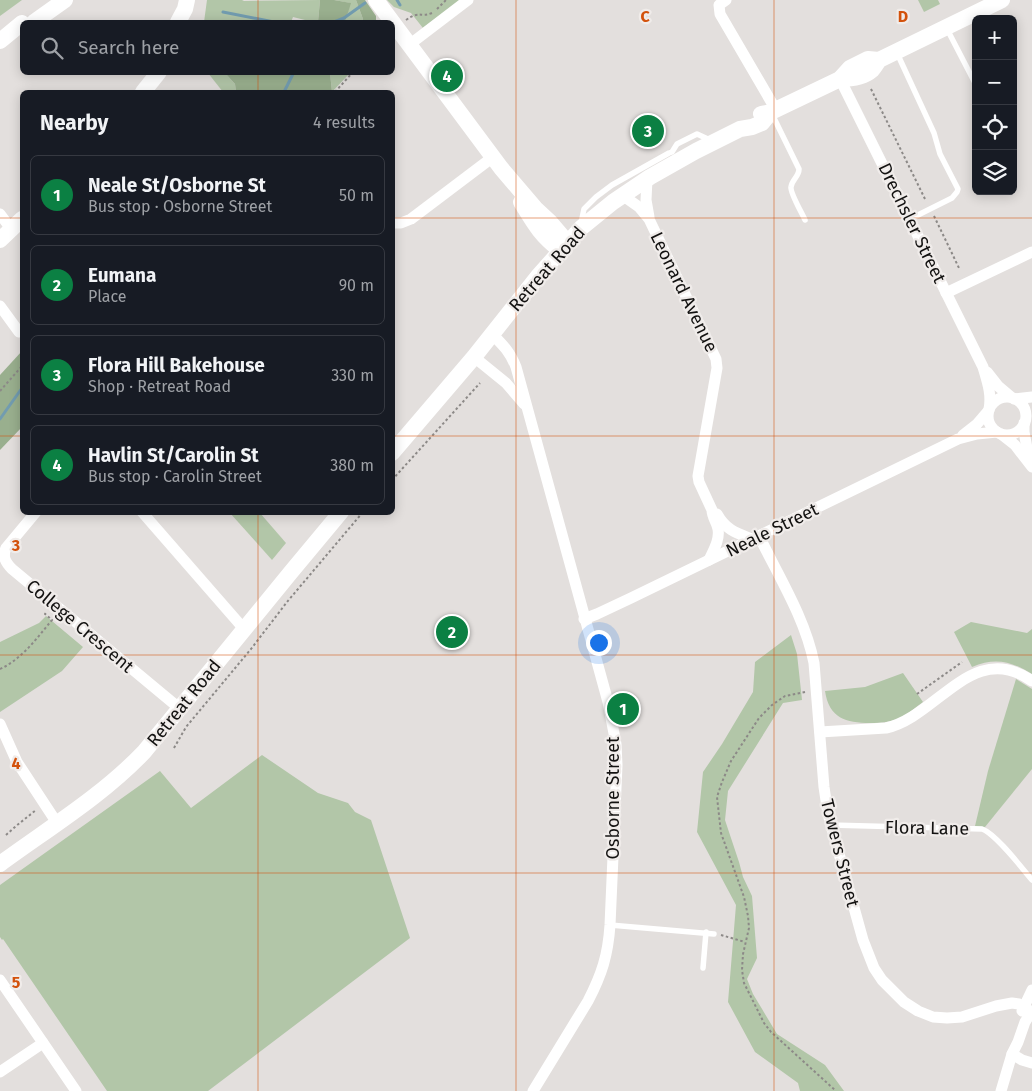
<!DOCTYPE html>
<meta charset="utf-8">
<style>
body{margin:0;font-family:"Fira Sans",sans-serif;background:#20242c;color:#f1f3f6}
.controls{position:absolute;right:15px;top:15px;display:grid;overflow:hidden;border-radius:8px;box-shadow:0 2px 12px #0003}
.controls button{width:45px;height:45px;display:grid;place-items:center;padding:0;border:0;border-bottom:1px solid #363941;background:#171b24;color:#f1f3f6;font:25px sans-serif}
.you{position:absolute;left:598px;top:642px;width:18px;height:18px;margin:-12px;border:4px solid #fff;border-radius:50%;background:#1a73e8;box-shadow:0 0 0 8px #1a73e833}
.badge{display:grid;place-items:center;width:32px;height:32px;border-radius:50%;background:#0b8043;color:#fff;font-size:16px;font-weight:700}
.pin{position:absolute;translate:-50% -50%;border:2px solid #fff;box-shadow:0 1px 5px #0006}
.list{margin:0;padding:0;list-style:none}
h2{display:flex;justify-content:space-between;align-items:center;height:65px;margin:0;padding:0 20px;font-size:21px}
h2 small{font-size:16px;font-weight:400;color:#9ea1a6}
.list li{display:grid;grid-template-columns:32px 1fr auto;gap:15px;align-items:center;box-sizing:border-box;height:80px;margin:0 10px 10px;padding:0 10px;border:1px solid #363941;border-radius:8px}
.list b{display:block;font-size:19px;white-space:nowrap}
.list p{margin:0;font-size:16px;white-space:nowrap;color:#9ea1a6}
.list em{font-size:16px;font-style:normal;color:#9ea1a6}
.icon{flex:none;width:28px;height:28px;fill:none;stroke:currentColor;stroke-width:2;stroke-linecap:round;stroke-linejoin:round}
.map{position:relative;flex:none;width:1032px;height:1091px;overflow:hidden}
.search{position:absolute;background:#171b24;box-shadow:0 2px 12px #0003;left:20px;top:20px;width:375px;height:55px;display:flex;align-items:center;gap:12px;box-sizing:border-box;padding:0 18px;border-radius:8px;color:#9ea1a6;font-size:19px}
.panel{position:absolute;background:#171b24;box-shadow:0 2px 12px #0003;left:20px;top:90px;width:375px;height:425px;border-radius:8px}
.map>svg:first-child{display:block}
</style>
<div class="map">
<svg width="1032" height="1091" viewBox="0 0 1032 1091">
<rect width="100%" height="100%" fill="#e3dfdd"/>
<g fill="#b2c6a8">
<polygon points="0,0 22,0 0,16"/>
<polygon points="207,0 242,0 244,1 320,0 318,22 313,22 293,17 291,22 204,22"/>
<polygon points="334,0 356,0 363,19 362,22 345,22 350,3"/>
<polygon points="387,0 461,0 423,28 411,13 394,7"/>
<polygon points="918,0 938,0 940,4 924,12"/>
<polygon points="208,73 225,73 235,84 236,92 223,92"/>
<polygon points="330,73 350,73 332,92"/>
<polygon points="230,513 260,513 286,543 272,560"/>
<polygon points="46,616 83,647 62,671 0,712 0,642 39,623"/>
<path d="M971 622 1027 633 1032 629V674C1011 661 995 657 972 667L954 632Z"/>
<polygon points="791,635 797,654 802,700 783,703 728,791 725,820 739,862 743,877 752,896 757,958 747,979 753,994 777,1034 825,1065 844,1091 800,1091 798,1083 755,1052 728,1002 736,905 697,832 703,772 722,744 753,692 755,662"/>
<path d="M903 673 923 702C916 707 908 714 901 718 891 722 881 723 870 723 846 723 829 718 825 691L865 687Z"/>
<polygon points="1016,679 1032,689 1032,769 985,827 975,826 988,771"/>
<polygon points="262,755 318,793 348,803 355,812 371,820 410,938 208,1091 107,1091 3,939 2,940 0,937 0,885 160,771 191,808"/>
</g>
<g fill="#99af8e">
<polygon points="320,0 334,0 351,3 345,22 318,22"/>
<polygon points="356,0 365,0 376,16 376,22 362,22 363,19"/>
<polygon points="225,73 330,73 332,92 236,92 235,84"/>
<polygon points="22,351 22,427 0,450 0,375"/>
</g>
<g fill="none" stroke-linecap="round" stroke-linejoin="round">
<g stroke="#729cb0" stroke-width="3">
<polyline points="397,0 400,5"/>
<polyline points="223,12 274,22"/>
<polyline points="334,22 344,18 365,3"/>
<polyline points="284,92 294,72"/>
<polyline points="0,419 22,388"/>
</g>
<g stroke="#8c8987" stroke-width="2" stroke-dasharray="2.5 2.5" stroke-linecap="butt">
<polyline points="437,9 446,0"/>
<path d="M406 20C420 10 420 18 432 13"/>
<polyline points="871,89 926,201"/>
<polyline points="335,92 353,72"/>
<polyline points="934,216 959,268"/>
<polyline points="0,391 22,366"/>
<polyline points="392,480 480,383"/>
<path d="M0 669C22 659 37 638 52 620L45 614 47 611"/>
<polyline points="805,692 785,696 772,705 759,718 731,761 722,782 717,797 721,833 744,897 748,916 749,928 743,954 742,970 744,983 764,1023 771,1032 836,1091"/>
<polyline points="917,694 962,662"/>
<polyline points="174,748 186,727 251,649 287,602 363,512"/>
<polyline points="6,835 16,826 36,810"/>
<polyline points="721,935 745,942"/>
</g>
<g stroke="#fff" stroke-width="5.5">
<polyline points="947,29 976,85"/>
<polyline points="897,53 934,133 940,154 958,189 957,192 952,198 910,219"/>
<path d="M772 114 799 169C799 177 792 179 791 187 790 193 802 213 805 220"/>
<polyline points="1013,162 1014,165"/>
<polyline points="581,223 584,209 596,197 612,185 669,153 672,152 677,144 697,134 710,140"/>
<path d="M830 825 982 829C996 834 1021 867 1032 880"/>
<polyline points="610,925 714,934"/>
<polyline points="703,968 706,932"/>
</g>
<g stroke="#fff" stroke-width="11">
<polyline points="726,0 719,5 720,14 776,110"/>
<polyline points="409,45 468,0"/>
<path d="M840 79 983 367C987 381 992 394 989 409"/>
<polyline points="647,179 646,200 649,217"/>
<path d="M622 195 639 207 649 219 716 359 717 368 698 476 699 482 712 510C712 517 717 523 718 529 720 540 713 551 709 560"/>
<polyline points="0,214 12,230"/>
<polyline points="392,223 401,223 411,219 493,157"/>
<polyline points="946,293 1032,252"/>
<polyline points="0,306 19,332"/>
<path d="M492 334C504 346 510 352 516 367L608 702 616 744 617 765 610 925C608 955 602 974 588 1001L533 1091"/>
<polyline points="474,357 506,383 524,404"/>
<polyline points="987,372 998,386 1011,397"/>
<circle cx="1007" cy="416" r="19"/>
<polyline points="1014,399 1032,397"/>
<polyline points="1024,423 1024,432 1029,459"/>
<polyline points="1001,434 1015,445 1032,467"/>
<polyline points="963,435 977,424 989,410"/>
<path d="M36 512 6 548C2 557 6 563 12 569L179 708"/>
<polyline points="142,512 244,629"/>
<path d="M717 514C726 530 736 533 752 539"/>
<path d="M759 536C779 577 805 618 814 663L824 787 828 814 863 940 874 968 882 980 904 1002 918 1011 933 1017 947 1018 962 1017 996 1006 1012 1003 1019 1004 1031 1012"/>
<polyline points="584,619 597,614 631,598 958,439 977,434 997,432"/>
<polyline points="0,724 17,762 57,823"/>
<path d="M820 732 886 728C937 717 973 639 1032 681"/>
<polyline points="0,980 76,1091"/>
<polyline points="1022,1011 1032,990"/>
<polyline points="1012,1054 1022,1060 1032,1063"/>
<polyline points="0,1072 43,1043"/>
<polyline points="1001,1091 1012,1054 1018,1042 1025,1022 1032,1011"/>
</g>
<g stroke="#fff" stroke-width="16">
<polyline points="376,0 501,168 535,208 549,221 567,242"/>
<polyline points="34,22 65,0"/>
<polyline points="178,22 185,9 187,0"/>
<polyline points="0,41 22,23"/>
<path d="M840 79C851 79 863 78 872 70 874 68 877 63 879 60L1002 0"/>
<polyline points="143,92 159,72"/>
<polyline points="761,114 771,112 840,79 850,68 868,59 879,60"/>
<path d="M521 202C534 223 540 235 560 250"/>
<polyline points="0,240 22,219"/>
<polyline points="392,453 474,357 539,275 581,228 613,202 650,177 696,151 740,129 752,127 762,123 771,112"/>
<path d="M0 864C49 828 102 796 144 752L291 572 341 512"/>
</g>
</g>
<path fill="none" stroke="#d3520c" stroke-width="1" stroke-opacity="0.55" d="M258 0V22M516 0V1091M774 0V1091M258 72V92M0 218H22M392 218H1032M0 436H22M392 436H1032M258 512V1091M0 655H1032M0 873H1032"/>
<g text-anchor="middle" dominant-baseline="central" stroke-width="4.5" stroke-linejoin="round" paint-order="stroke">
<g font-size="18" fill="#131211" stroke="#f0ecea">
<text transform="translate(912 223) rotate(64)">Drechsler Street</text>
<text transform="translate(547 269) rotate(-49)">Retreat Road</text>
<text transform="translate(684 292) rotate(64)">Leonard Avenue</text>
<text transform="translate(772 530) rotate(-26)">Neale Street</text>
<text transform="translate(80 626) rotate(40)">College Crescent</text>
<text transform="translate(184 703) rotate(-51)">Retreat Road</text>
<text transform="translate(613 798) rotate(-90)">Osborne Street</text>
<text transform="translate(927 828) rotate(1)">Flora Lane</text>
<text transform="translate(840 853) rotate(76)">Towers Street</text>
</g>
</g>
<g font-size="16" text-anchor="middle" font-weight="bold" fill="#d3520c" stroke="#f0ecea" stroke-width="4.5" stroke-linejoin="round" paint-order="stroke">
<text x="645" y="22">C</text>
<text x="903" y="22">D</text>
<text x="16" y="551">3</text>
<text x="16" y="769">4</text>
<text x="16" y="988">5</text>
</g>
</svg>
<div class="controls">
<button>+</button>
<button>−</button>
<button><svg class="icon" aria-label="locate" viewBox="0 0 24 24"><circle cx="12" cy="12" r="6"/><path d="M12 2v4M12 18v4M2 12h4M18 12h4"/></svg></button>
<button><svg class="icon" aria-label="layers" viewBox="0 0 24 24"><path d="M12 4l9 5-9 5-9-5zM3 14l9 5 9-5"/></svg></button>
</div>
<div class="you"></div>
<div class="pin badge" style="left:623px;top:709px">1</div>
<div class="pin badge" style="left:452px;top:632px">2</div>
<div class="pin badge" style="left:648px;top:131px">3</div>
<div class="pin badge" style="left:447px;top:76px">4</div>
<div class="search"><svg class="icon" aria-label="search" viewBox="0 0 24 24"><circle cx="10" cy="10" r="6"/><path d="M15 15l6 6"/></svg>Search here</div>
<section class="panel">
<h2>Nearby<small>4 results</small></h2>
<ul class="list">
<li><span class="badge">1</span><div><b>Neale St/Osborne St</b><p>Bus stop · Osborne Street</p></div><em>50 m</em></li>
<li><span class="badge">2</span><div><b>Eumana</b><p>Place</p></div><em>90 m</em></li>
<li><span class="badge">3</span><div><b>Flora Hill Bakehouse</b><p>Shop · Retreat Road</p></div><em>330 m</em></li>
<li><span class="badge">4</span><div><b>Havlin St/Carolin St</b><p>Bus stop · Carolin Street</p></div><em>380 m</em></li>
</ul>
</section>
</div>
